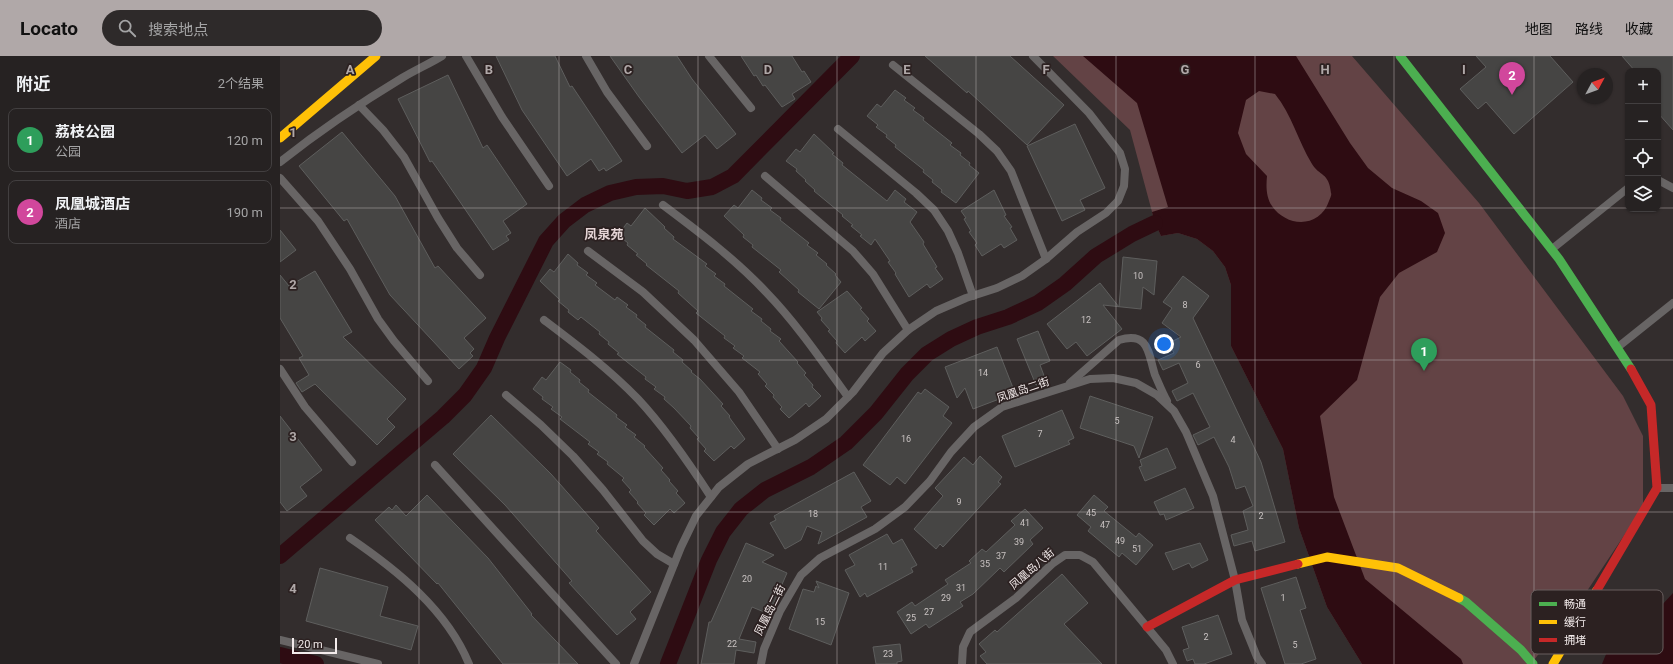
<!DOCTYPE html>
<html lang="zh">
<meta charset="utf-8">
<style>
body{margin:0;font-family:Roboto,"Noto Sans SC",sans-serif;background:#2e2a2a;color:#f1f3f6}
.controls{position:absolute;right:12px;top:12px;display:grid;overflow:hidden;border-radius:8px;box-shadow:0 1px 3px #0004}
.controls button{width:36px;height:36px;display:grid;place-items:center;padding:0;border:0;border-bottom:1px solid #423f40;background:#262222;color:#f1f3f6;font:20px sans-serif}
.compass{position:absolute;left:1297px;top:12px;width:36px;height:36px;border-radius:50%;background:#262222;box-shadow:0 1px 3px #0004;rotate:49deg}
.scale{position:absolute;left:12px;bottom:10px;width:45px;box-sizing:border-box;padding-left:4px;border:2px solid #f3ebeb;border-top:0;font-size:11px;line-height:14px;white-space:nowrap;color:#f3ebeb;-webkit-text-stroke:3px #2c2121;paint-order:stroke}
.you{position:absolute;left:884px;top:288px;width:14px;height:14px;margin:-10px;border:3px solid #fff;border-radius:50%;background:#1a73e8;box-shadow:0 0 0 6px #1a73e833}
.badge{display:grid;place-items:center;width:26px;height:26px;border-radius:50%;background:#b0a8a8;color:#fff;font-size:13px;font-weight:700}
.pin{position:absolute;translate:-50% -33px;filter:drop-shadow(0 1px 2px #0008)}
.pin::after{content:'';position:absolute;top:21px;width:14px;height:12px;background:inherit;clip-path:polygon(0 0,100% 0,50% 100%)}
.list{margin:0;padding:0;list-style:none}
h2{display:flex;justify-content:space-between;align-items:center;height:52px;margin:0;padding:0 16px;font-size:17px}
h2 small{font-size:13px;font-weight:400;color:#a4a4a5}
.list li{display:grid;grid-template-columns:26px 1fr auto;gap:12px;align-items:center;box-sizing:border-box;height:64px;margin:0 8px 8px;padding:0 8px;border:1px solid #423f40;border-radius:8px}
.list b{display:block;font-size:15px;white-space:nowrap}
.list p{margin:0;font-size:13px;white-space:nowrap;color:#a4a4a5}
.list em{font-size:13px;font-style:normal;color:#a4a4a5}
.icon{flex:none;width:22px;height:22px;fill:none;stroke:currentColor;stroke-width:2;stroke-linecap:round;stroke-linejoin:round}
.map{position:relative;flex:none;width:1393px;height:608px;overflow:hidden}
header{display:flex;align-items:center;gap:24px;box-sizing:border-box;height:56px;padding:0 20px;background:#b0a8a8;color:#111}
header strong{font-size:19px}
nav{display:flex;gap:22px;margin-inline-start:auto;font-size:14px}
.search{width:280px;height:36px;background:#2e2a2a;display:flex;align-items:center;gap:10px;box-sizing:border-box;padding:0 14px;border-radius:22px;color:#a4a4a5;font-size:15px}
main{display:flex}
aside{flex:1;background:#262222}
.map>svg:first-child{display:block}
</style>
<header>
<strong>Locato</strong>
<div class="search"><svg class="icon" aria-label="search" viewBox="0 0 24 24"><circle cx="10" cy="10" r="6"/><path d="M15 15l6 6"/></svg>搜索地点</div>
<nav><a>地图</a><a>路线</a><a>收藏</a></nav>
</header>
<main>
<aside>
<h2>附近<small>2个结果</small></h2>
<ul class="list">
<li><span class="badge" style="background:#2e9e5b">1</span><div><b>荔枝公园</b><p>公园</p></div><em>120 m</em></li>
<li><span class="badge" style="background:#d1479c">2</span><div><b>凤凰城酒店</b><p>酒店</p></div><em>190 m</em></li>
</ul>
</aside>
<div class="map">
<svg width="1393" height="608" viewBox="0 0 1393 608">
<rect width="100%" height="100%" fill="#332d2d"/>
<polygon fill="#634345" points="773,0 1072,0 1199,147 1343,340 1363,380 1363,451 1307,535 1251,608 1082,608 1047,551 1019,472 1003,393 951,290 951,229 945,211 933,195 917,183 898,177 881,180 875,167 850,74"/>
<g fill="#2e0c12" fill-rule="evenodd">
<path d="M803 0H1016L1070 87 1088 112 1112 132 1141 145 1158 157 1165 177 1157 196 1119 217 1100 241 1077 324 1040 360 1054 441 1085 523 1181 603 1183 608H1082L1047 551 1019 472 1003 393 951 290V229L945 211 933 195 917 183 898 177 881 180 875 167 872 156 888 151 857 47ZM979 35 995 38C1012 59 1018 85 1032 108 1039 120 1049 116 1051 137 1052 139 1050 142 1049 145 1040 172 1007 172 992 150 986 141 986 130 987 120L966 98 958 77 966 44Z"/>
<polygon points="1393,537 1393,608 1322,608 1336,574 1381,550"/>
</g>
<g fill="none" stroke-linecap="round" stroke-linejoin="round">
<g stroke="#2e0c12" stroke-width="16">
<polyline points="0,500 163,361 185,339 204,312 217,282 266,185 284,165 305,149 330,137 356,131 383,130 407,135 432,131 453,120 572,0"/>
<polyline points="0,599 36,608"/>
<polyline points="388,608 429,504 443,476 461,453 485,434 531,411 566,387 596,357 627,318 647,298 671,283 697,271 728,261 758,247 785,228 816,200 852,178 875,167"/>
</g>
</g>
<g fill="#464544" stroke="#5e5e5d">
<polygon points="216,0 275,0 290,31 292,30 342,105 326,115 324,112 319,115 311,103 287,120 242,54"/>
<polygon points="330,0 397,0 412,23 456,78 437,93 425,79 402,97 359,41"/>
<polygon points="461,0 512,0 522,16 524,15 531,26 512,38 515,43 502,51 485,29 483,30 476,19 474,20"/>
<polygon points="645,0 730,0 784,49 747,89 688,35 687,37"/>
<polygon points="1196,0 1270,0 1293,26 1234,78 1206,46 1198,53 1180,33 1206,11"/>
<polygon points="1342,0 1393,0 1393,74 1378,57 1378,15 1355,15"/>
<polygon points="168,19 203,92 207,89 247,148 223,165 231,177 226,180 229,184 213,194 152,105 150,106 118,43"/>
<polygon points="615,34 626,42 624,44 635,52 633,54 644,62 643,64 672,87 670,89 681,97 680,99 690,107 689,109 699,117 676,147 661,136 662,134 652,126 653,124 643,116 644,114 615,91 616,89 606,81 607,79 596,71 598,69 587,60 597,48 601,51"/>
<polygon points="795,68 825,132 800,144 805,154 782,165 747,90"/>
<polygon points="62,76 115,140 155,212 158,210 206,262 184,282 194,293 190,297 193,300 179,313 110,239 67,163 64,165 19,110"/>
<polygon points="534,78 554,97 552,98 563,107 562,109 607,145 615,134 626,143 624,146 637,156 630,166 644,186 643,188 657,211 655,212 663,223 650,232 647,228 629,241 615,218 616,217 608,206 610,205 595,183 591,189 580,180 582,179 571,170 573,169 562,160 563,159 534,135 535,134 525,125 526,124 516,115 517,113 506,105 516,93 520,96"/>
<polygon points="472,134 482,142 481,144 492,152 490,154 501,162 500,164 529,187 527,189 538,197 536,199 547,208 546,209 556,218 555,219 561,226 539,253 518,236 519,234 499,216 501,214 472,191 473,189 463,181 464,179 444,160 454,149 458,152"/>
<polygon points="714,134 726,159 724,160 732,171 730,172 737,184 724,192 721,188 702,200 695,189 697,187 689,176 691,175 684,163 686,162 681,155"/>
<polygon points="365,152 385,171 384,172 394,181 393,183 427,208 425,210 436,218 434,220 445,228 444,230 473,253 471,255 482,263 481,265 491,273 490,275 501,283 499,285 518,306 517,307 526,317 524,319 533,329 532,331 541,340 529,351 526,347 509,362 500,353 502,351 493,341 494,339 485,330 487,328 478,318 480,316 462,302 464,300 453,292 455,290 444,282 445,280 416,257 418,255 398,237 399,235 366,209 367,208 356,199 358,198 347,189 348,187 338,179 347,167 351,170"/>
<polygon points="0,174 16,194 0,206"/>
<polygon points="288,198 298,207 297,209 308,217 306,219 317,227 315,229 335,244 337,241 348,249 346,251 357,259 356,261 366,269 365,271 394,294 393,296 403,304 402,306 412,315 411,316 420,323 443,348 441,350 450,360 449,361 465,383 454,393 451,390 434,405 424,395 426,393 417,383 419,382 410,372 411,370 394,352 384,343 385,341 374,333 376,331 365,323 366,321 337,298 339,297 328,288 329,286 319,278 320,276 301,261 298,264 288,256 289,254 278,245 280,244 260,225 270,213 274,216"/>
<polygon points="843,201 877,205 874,239 863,231 861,253 823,249 842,273 807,300 796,286 787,293 767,268 820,227 839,251"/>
<polygon points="35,215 72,276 63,281 126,343 107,363 115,371 97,389 35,328 22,336 16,327 29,319 19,302 23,300 0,262 0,219 9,230"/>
<polygon points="903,220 929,240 913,262 981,406 1005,486 975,495 972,485 954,490 951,479 968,474 963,455 973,450 965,430 956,433 949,411 934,381 918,389 913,379 930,371 913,337 897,345 892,335 908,327 899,307 883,314 878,304 894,297 889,287 901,281 882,267 892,252 883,246"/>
<polygon points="567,235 582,252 580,253 589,263 587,265 596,275 585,285 582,281 565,297 556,287 557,285 548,275 550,274 541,264 542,262 537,256"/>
<polygon points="758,275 770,305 760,309 766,325 756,329 737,283"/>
<polygon points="717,291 735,337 693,353 685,332 677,342 665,311"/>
<polygon points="280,306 291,314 290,316 300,324 299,326 309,334 308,336 337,359 336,361 347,369 345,371 356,379 354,381 365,390 364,391 383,412 381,414 390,424 389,425 398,435 396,437 405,447 394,457 390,453 374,469 364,459 366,457 357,447 358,446 349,436 351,434 342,424 344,422 327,408 328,406 317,398 319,396 308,388 310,386 280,363 282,361 271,353 273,351 262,343 263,341 253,333 262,321 266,324"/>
<polygon points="645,333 669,351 663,360 672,367 625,428 617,421 610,429 583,409 638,336 641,338"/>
<polygon points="810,340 873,361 859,402 854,390 800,372"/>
<polygon points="782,354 794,382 788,385 790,388 735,411 722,380"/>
<polygon points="211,359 271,418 319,472 316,475 371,536 350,556 356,563 337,579 289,527 292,525 225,449 173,398"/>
<polygon points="0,360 42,414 20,431 27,440 7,455 0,446"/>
<polygon points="887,392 896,412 865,425 859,411 862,410 860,404"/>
<polygon points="700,400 722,421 718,426 721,428 663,491 660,488 656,493 634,473 663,440 655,432 684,401 693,409"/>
<polygon points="574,416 591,445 581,451 587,461 538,488 542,476 527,470 521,484 505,493 490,467 496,464 494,460"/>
<polygon points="905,432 914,452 886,464 884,458 880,459 874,446"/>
<polygon points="147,439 208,502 252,558 251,559 298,608 223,608 158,527 157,528 95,464 109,451 112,454 116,449 126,460"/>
<polygon points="814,439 828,451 824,455 856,481 859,477 873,489 856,509 842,497 839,501 821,486 808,475 811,471 797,459"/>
<polygon points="745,453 763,472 750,484 753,488 724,516 720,512 693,538 680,546 683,550 649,572 646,568 631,578 617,556 632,546 635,550 668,528 665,524 691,507 689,505 702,493 706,496 735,469 731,465"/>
<polygon points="607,478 613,488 622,483 637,509 631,512 633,516 587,541 585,537 580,541 565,514 575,509 569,499"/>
<polygon points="466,487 494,499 482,506 507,517 489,558 472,551 459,583 476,586 474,597 456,594 454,608 421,608 429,566 431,566"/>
<polygon points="920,487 928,504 912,512 909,507 893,514 885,497"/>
<polygon points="40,512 108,531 100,560 138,570 131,594 26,565"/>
<polygon points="782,518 808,547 784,568 822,608 707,608 700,600 706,596 699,588 715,574 717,576"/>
<polygon points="1016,521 1026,552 1020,554 1036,603 1021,608 1005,608 981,532"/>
<polygon points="536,525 569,537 551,589 509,573 523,533 534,536 536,530 539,532"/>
<polygon points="938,559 952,598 924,608 915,608 913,603 907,605 903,594 909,592 902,571"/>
<polygon points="620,588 622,605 617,606 617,608 596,608 593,591"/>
</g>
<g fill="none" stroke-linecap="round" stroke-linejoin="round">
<g stroke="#686565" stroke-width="8">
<polyline points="186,0 222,61 269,130"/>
<polyline points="306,0 327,36 367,90"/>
<polyline points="429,0 471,52"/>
<polyline points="613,9 699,78 717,95 731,115 766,203"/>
<polyline points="79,49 103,74 124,101 158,162 177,192 200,219"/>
<polyline points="558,73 636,137 654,154 668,175 678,197 693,240"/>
<path d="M0 106C38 76 79 48 122 22 135 14 149 8 162 0"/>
<polyline points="485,120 573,195 593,218 628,274"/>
<polyline points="0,122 38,165 70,213 98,263 114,285 148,325"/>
<polyline points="1378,124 1393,132"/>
<path d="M383 149C419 176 455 203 486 236 517 268 542 305 568 341"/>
<polyline points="1272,193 1348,132"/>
<polyline points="308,195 363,236 414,284 459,336 498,393"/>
<path d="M264 264C297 289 329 313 358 343 386 373 409 407 431 441"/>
<polyline points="1338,291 1393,247"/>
<polyline points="0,313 25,351 72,406"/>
<path d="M790 327 839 284C870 275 868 298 875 319 879 328 882 336 887 345"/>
<polyline points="226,339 261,369 293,400 323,434 363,485 377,498 394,508"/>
<polyline points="155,409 336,608"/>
<polyline points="1378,432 1393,432"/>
<path d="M70 482C117 514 167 554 189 608"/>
<polyline points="0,584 98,608"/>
<polyline points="354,608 401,491 416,460 439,431 468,408 515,384 546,363 573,336 603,297 628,274 656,255 686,242 717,232 742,220 766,203 797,176 826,157 838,145 844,130 845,113 840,97 809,57 753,0"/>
<polyline points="481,608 484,593 500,555 521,519 540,502 595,473 625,451 650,425 671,396 694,371 722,351 810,323 833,322 856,327 877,339 894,355 906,376 933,440 955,524 962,564 977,601 982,608"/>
<polyline points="682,608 683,591 690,576 736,542 772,508 785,499 800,499 813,506 886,594 893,608"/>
</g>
<g stroke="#4caf50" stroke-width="9">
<polyline points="1120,0 1279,203 1351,313"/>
<polyline points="1179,542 1186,546 1241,594 1253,608"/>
</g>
<g stroke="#ffc107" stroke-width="9">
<polyline points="0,82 96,0"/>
<polyline points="1018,508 1047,501 1118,512 1179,542"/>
<polyline points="1273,608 1317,534"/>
</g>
<g stroke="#c62828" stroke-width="9">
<polyline points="1317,534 1377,432 1371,349 1351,313"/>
<polyline points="867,571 955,524 1018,508"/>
</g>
</g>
<path fill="none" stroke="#b0a8a8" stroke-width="1" stroke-opacity="0.55" d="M139 0V608M279 0V608M418 0V608M557 0V608M696 0V608M836 0V608M975 0V608M1114 0V608M1254 0V608M0 152H1348M1378 152H1393M0 304H1393M0 456H1393"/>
<g text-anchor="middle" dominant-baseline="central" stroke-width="3.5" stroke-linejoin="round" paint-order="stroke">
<g font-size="9" fill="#c8c2c1">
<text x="858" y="220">10</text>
<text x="905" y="249">8</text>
<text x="806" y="264">12</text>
<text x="918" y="309">6</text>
<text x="703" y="317">14</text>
<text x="837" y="365">5</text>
<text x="760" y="378">7</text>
<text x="626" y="383">16</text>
<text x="953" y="384">4</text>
<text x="679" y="446">9</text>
<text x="811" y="457">45</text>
<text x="533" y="458">18</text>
<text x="981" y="460">2</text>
<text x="745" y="467">41</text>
<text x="825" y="469">47</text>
<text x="840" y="485">49</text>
<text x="739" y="486">39</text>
<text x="857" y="493">51</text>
<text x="721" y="500">37</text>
<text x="705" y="508">35</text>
<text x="603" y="511">11</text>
<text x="467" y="523">20</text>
<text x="681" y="532">31</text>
<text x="666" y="542">29</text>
<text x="1003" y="542">1</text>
<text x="649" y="556">27</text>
<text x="631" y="562">25</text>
<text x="540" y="566">15</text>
<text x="926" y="581">2</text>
<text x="452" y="588">22</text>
<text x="1015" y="589">5</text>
<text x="608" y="598">23</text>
</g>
<g font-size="11" fill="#f3ebeb" stroke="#2c2121">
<text transform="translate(743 334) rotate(-19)">凤凰岛二街</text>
<text transform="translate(752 513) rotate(-41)">凤凰岛八街</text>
<text transform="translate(490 554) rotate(-64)">凤凰岛二街</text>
</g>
<g font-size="13" font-weight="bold" fill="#e5d5d6" stroke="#2c2121">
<text x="324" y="178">凤泉苑</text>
</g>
</g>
<rect x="1251" y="534" width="132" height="64" rx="6" fill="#2c2121" stroke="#685e5e" stroke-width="1"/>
<rect x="1259" y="546" width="18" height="4" fill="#4caf50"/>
<rect x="1259" y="564" width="18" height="4" fill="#ffc107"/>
<rect x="1259" y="582" width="18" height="4" fill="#c62828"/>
<g font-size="11" fill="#f3ebeb">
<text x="1284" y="552">畅通</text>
<text x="1284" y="570">缓行</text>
<text x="1284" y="588">拥堵</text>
</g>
<g font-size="13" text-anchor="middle" font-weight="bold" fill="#b0a8a8" stroke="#2c2121" stroke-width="3.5" stroke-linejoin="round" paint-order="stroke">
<text x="70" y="18">A</text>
<text x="209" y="18">B</text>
<text x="348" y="18">C</text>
<text x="488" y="18">D</text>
<text x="627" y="18">E</text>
<text x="766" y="18">F</text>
<text x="905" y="18">G</text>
<text x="1045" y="18">H</text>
<text x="1184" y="18">I</text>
<text x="13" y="81">1</text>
<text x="13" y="233">2</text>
<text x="13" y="385">3</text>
<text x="13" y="537">4</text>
</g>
</svg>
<div class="controls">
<button>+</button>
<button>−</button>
<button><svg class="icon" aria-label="locate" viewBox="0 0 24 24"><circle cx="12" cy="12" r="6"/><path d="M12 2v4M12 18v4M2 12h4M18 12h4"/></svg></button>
<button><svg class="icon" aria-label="layers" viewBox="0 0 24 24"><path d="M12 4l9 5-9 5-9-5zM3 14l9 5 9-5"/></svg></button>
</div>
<svg class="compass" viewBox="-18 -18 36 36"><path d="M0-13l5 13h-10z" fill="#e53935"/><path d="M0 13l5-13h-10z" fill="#a4a4a5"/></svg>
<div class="scale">20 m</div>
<div class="you"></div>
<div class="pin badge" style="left:1144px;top:315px;background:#2e9e5b">1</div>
<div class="pin badge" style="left:1232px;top:39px;background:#d1479c">2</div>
</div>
</main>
